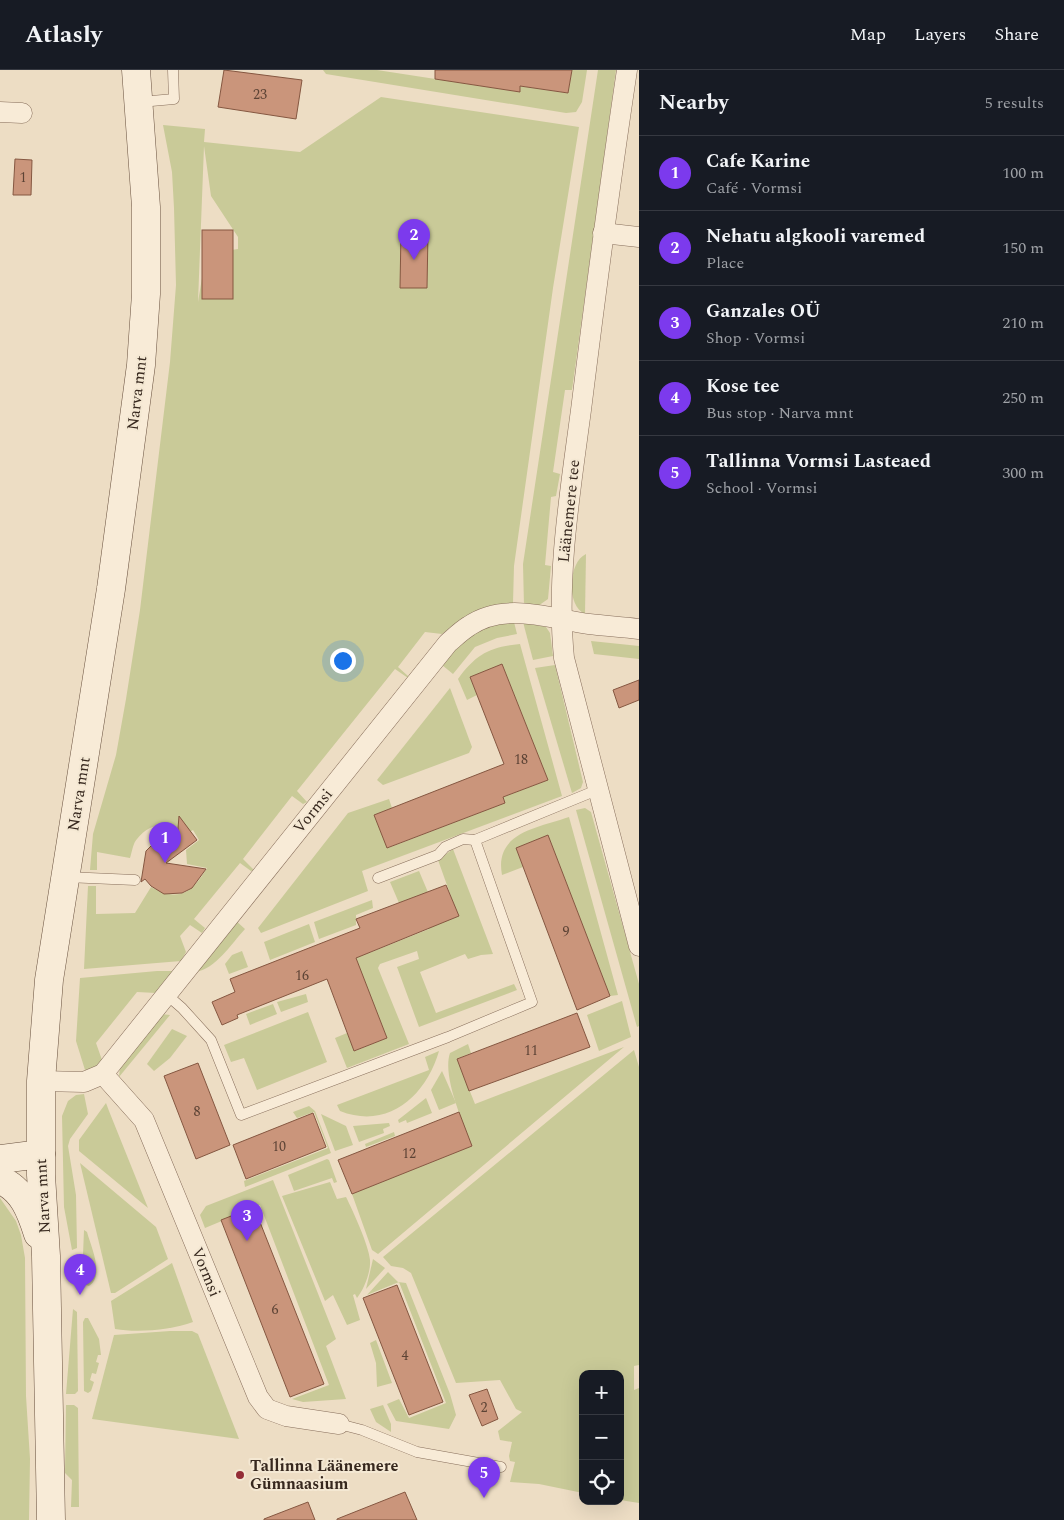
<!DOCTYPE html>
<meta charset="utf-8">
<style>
body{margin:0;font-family:Spectral,serif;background:#242831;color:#f1f3f6}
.controls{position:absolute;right:15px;bottom:15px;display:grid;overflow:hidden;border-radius:10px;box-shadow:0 5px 20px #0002}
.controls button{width:45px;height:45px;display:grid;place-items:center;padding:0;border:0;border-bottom:1px solid #363941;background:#171b24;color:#f1f3f6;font:25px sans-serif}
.you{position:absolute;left:342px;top:590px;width:18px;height:18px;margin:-12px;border:4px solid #fff;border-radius:50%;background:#1a73e8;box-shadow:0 0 0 8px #1a73e833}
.badge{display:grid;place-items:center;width:32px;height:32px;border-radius:50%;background:#7c3aed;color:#fff;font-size:16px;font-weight:700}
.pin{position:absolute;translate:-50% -41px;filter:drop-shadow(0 1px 2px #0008)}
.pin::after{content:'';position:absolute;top:26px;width:18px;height:15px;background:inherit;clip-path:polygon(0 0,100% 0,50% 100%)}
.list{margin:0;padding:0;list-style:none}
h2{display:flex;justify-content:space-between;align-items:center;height:65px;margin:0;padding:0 20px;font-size:21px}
h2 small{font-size:16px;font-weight:400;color:#9ea1a6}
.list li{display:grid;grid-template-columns:32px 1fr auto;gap:15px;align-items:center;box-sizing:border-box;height:75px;padding:0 20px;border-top:1px solid #363941}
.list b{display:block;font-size:19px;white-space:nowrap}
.list p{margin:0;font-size:16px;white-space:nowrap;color:#9ea1a6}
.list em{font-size:16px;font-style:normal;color:#9ea1a6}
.icon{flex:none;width:28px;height:28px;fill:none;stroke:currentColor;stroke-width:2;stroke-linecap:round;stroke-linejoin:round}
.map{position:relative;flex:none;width:639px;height:1450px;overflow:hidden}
header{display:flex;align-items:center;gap:30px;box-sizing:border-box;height:70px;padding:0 25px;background:#171b24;border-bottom:1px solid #363941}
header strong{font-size:24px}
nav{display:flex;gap:28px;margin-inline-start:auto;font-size:18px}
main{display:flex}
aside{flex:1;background:#171b24}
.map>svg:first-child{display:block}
</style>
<header>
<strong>Atlasly</strong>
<nav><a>Map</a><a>Layers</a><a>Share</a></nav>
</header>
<main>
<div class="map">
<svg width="639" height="1450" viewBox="0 0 639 1450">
<rect width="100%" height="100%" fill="#edddc4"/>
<g fill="#c9ca98" fill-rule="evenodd">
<polygon points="323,0 377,0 519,22 520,16 568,23 572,0 587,0 582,32 576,42 566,43 326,4"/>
<polygon points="598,0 616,0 572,320 565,320 553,402 560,404 556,426 551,427 545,495 551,496 548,529 538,536 524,536 523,494"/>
<path d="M381 27 579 57 553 218 514 496 513 533C486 539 463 546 442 564L425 562 398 597 408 606V608L395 599 297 721 307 732 303 734 292 726 243 789 254 800 251 801 240 793 194 849 205 858 202 863 190 855 180 866 186 882 181 891 84 899 88 816H96V844L135 843 151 817C179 832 191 824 207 798L187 794 186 780 199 770 193 760 186 764C172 750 150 752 137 769 133 773 132 782 130 788L97 782V800H90L93 764 116 685 126 629 140 540 170 292 176 215 174 138 172 102 163 55 205 59 204 72 300 82ZM204 76 211 126 238 167V179L206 184 198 232Z"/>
<path d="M586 484 585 544C566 536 568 492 586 484Z"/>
<path d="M514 552 517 564 497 568 475 577 453 604 442 595C465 568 477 556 514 552Z"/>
<polygon points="523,552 546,557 550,563 553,586 533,590"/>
<polygon points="591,571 639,576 639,589 594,584"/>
<path d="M520 574 562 726 362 801 368 821 261 863 258 858 348 743 389 729 392 738 374 745 388 778 505 733 503 727 548 710 502 594 470 607 477 625 467 630 458 609C476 584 490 577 520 574Z"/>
<polygon points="555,595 583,712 581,718 572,723 535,598"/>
<polygon points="450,618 472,677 469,683 383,715 377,710"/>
<polygon points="585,738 591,742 639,914 639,956 637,957 576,740"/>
<path d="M569 747 618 925 610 926 548 765 516 778 523 797 502 805C494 762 538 758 569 747Z"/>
<polygon points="453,779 493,884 481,885 468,889 465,884 420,902 436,943 514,914 517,920 419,957 397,897 419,889 417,881 380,894 378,898 409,974 347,998 335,968 347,963 355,981 387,968 352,879 366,874 369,883 429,859 417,826 399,833 390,812 419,801 441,853 458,846 438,790"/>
<polygon points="372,830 373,838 356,845 356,855 319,869 314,852"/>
<path d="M235 850 245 859C231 874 216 899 195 902Z"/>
<polygon points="309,854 315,872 270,890 264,872"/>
<polygon points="242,881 248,897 229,904 225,894 232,885"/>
<polygon points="157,901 174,901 156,923 137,922 96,973 102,990 94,998 85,1000 76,971 80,908"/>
<polygon points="306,924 308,932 281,942 277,932"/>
<polygon points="622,931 631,967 599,981 587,945"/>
<polygon points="273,934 277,944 250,955 246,944"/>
<polygon points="308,942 327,992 257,1020 244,988 231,992 224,975"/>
<polygon points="161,944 170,945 119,1007 120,996"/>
<polygon points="172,959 187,966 170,988 154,1001 147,994"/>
<path d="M468 974 471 983 457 989 475 1034 624 977 378 1184 372 1180 352 1124 472 1076C463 1053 442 1006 450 983Z"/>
<polygon points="634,980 639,997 639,1295 634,1296 634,1320 639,1318 639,1433 620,1430 620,1304 583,1304 583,1423 539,1414 510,1412 515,1392 510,1391 509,1386 512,1372 500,1370 498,1361 522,1342 516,1339 500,1310 456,1313 411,1203 403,1198 391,1196 383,1187"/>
<path d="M439 981C426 1026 388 1060 340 1041L337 1035 429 1000 425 987Z"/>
<polygon points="442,1001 456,1033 439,1040 431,1020"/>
<polygon points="84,1024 88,1044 70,1069 68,1076 76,1125 77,1178 72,1180 64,1137 62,1046 68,1031 76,1025"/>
<polygon points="426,1028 432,1043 407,1053 406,1050 399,1053 398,1050"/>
<polygon points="106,1033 109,1041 148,1138 79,1081 79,1070"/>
<polygon points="309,1036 315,1041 331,1083 245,1117 244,1111 328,1078 314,1042 297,1048 293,1042"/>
<polygon points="321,1044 346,1056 353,1075 335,1081"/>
<polygon points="389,1053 390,1056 383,1059 384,1063 359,1072 353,1056"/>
<polygon points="394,1062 395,1066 366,1077 365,1074"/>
<polygon points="327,1089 329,1090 337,1112 334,1113 332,1108 294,1121 288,1105"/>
<polygon points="80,1093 156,1157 168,1189 115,1223 111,1223"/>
<polygon points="273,1110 336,1269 326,1276 346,1329 303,1332 292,1329 329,1315 260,1135 205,1158 200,1145 206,1136"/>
<path d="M330 1112 337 1129 346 1127C353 1141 369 1176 370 1190 371 1202 364 1219 357 1228L355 1224 353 1225 360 1250 347 1255 333 1225 325 1231 282 1126Z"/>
<polygon points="0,1128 16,1151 21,1165 25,1188 26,1326 30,1389 29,1450 0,1450"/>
<path d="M84 1160 87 1162C91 1177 105 1206 89 1216L83 1214V1206H86V1199H83V1192H86V1185H83Z"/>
<polygon points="373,1189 385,1198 366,1219"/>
<path d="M172 1193 193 1252C171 1260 138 1263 115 1259L111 1231Z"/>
<polygon points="388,1202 398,1212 406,1213 450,1324 456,1345 449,1359 396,1351 387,1334 399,1329 409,1348 446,1333 399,1212 367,1225"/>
<polygon points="73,1239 77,1242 78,1321 75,1324 66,1324"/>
<polygon points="88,1248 99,1269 101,1285 98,1285 96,1292 99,1293 96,1304 92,1303 90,1310 94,1312 91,1321 88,1323 84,1321 83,1252 85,1248"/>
<polygon points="170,1261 192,1261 198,1264 239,1369 92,1349 114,1265"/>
<polygon points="376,1270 392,1313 377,1317 376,1293 370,1273"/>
<polygon points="66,1335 74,1335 78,1338 79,1437 71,1437 72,1410 65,1403"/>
<polygon points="383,1335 391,1354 391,1362 376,1352 370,1339"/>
</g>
<g fill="#ca957b" stroke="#855741">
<polygon points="224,0 302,10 296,49 218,37"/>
<polygon points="435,0 572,0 568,23 520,16 520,22 435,9"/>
<polygon points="15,89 32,90 31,125 13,125"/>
<rect x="202" y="160" width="31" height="69"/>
<polygon points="401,162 428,162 427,218 400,218"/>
<polygon points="502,594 548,710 503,727 505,733 387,778 374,745 504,694 470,607"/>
<polygon points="639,610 639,630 619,638 613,620"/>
<polygon points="179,746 197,770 166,793 206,799 192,818 182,823 164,824 151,816 145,809 141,812 146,781 156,771 164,769 177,771"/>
<polygon points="548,765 610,926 577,940 516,778"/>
<polygon points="446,815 459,846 356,888 387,968 354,981 327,909 237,945 238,948 222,955 212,932 235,922 230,909 360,858 356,849"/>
<polygon points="577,943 590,977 469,1021 457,989"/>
<polygon points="198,993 230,1075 196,1089 164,1006"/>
<polygon points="459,1042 472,1076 352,1124 338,1090"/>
<polygon points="313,1043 326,1077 246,1109 233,1075"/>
<polygon points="254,1137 324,1314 290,1327 221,1150"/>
<polygon points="397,1215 443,1332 409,1345 363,1228"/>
<polygon points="487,1319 498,1349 482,1356 469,1325"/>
<polygon points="405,1422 417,1450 337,1450 337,1449"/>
<polygon points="308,1432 315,1450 264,1450 264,1449"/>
</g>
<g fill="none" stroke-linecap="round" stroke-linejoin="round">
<g stroke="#876e5b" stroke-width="11">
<g id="lane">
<polyline points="140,32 174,29 173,0"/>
<polyline points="66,807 135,810"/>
<polyline points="378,808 438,785 445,777 463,769 475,770"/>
<polyline points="167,925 182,938 211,970 241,1045 448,967 532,932 475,770 597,720"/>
<polyline points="339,1354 362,1360 417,1382 501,1397"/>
</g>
</g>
<g stroke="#876e5b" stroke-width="21">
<g id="street">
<path d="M627 0C610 113 595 227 581 340 570 423 556 506 564 588L639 876"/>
<polyline points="0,42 22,43"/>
<polyline points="603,163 639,167"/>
<polyline points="103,1004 144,1050 258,1327 267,1339 286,1346 339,1354"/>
<path d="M41 1011 84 1012 103 1004 448 573C455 567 461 561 469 556 505 531 551 549 589 554 606 556 622 557 639 559"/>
</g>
</g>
<g stroke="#68503e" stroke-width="29">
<g id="secondary">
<polyline points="0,1089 41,1084"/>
<path d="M0 1110C23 1119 31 1142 38 1164"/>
<polyline points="51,1450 46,1186 41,1105 41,1011 49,910 111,519 141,295 146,224 146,137 136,0"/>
</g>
</g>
<use href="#lane" stroke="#f8ebd7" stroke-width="10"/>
<use href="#street" stroke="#f8ebd7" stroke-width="20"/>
<use href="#secondary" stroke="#f8ebd7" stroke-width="28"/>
</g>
<circle fill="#942d36" stroke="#f4e8d3" stroke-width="2" cx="240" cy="1405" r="5"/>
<g text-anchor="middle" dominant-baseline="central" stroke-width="4" stroke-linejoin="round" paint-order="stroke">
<g font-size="14" fill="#5c4335">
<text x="260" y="24">23</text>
<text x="23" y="107">1</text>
<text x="521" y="689">18</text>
<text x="566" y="861">9</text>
<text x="302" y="905">16</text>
<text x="531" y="980">11</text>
<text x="197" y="1041">8</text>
<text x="279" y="1076">10</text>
<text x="409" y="1083">12</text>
<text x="275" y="1239">6</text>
<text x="405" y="1285">4</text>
<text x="484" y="1337">2</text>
</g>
<g font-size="16" fill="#37281e" stroke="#f4e8d3">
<text transform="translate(137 323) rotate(-83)">Narva mnt</text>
<text transform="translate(569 441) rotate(-84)">Läänemere tee</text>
<text transform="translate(79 724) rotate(-81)">Narva mnt</text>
<text transform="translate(313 741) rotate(-51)">Vormsi</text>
<text transform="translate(43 1126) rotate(-93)">Narva mnt</text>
<text transform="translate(206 1202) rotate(68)">Vormsi</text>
</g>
<g font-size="16" font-weight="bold" fill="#37281e" stroke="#f4e8d3" text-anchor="start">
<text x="250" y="1396">Tallinna Läänemere<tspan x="250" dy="18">Gümnaasium</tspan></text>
</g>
</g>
</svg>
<div class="controls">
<button>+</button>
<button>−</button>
<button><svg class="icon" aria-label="locate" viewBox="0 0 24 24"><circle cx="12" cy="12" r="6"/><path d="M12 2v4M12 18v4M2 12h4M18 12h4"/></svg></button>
</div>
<div class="you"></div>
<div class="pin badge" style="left:165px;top:793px">1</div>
<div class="pin badge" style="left:414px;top:190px">2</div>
<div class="pin badge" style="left:247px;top:1171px">3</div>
<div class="pin badge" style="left:80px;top:1225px">4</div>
<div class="pin badge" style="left:484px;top:1428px">5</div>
</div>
<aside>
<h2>Nearby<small>5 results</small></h2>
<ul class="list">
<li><span class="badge">1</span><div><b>Cafe Karine</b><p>Café · Vormsi</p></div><em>100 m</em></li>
<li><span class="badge">2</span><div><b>Nehatu algkooli varemed</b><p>Place</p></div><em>150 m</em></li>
<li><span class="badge">3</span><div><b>Ganzales OÜ</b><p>Shop · Vormsi</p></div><em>210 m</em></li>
<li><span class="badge">4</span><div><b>Kose tee</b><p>Bus stop · Narva mnt</p></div><em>250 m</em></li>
<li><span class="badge">5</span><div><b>Tallinna Vormsi Lasteaed</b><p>School · Vormsi</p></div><em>300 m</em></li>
</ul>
</aside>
</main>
